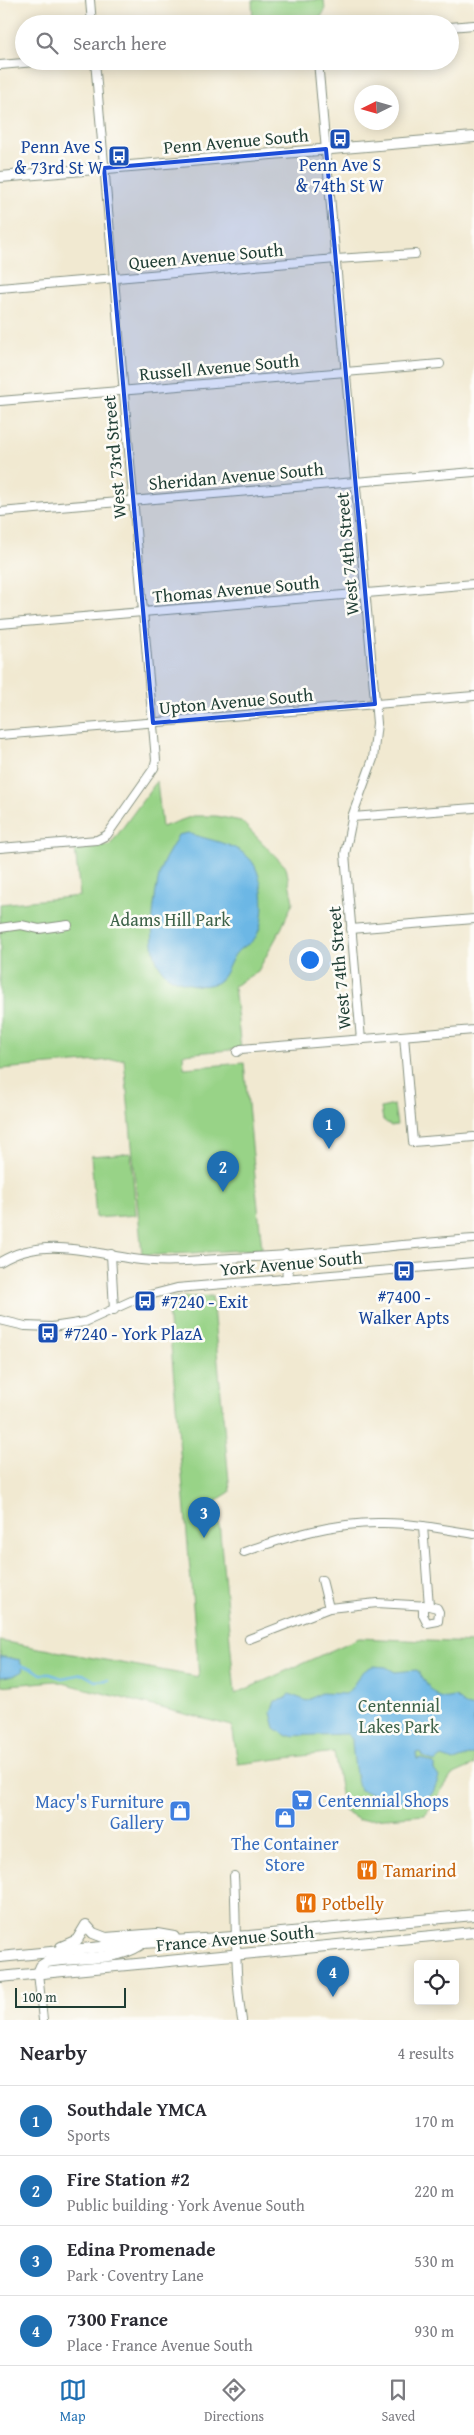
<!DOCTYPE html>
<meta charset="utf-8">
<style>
body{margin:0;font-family:"Gentium Book Plus",serif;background:#f7f7f7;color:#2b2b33}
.controls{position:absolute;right:15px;bottom:15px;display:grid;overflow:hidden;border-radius:5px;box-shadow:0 2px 12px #0003}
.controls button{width:45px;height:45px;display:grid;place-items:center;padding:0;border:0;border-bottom:1px solid #e1e1e2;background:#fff;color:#2b2b33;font:25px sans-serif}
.compass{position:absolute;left:354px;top:85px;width:45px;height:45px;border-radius:50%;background:#fff;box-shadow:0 2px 12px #0003;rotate:265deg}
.scale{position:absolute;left:15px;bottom:12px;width:111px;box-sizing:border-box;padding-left:5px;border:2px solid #1f3d34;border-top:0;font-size:14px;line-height:18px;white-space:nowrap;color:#1f3d34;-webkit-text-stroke:4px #fdfcf7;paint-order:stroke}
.you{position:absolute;left:309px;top:959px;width:18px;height:18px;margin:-12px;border:4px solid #fff;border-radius:50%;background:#1a73e8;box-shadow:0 0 0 8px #1a73e833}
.badge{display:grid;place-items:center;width:32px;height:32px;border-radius:50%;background:#1f6fb2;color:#fff;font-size:16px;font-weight:700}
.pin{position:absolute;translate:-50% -41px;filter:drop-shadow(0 1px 2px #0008)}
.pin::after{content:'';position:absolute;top:26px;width:18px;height:15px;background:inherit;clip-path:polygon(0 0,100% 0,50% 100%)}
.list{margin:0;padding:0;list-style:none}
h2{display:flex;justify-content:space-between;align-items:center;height:65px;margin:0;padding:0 20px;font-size:21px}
h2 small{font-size:16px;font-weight:400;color:#7c7c81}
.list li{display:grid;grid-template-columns:32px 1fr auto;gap:15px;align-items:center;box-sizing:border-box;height:70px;padding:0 20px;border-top:1px solid #e1e1e2}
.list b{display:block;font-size:19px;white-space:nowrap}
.list p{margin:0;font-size:16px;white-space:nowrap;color:#7c7c81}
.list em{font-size:16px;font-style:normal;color:#7c7c81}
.icon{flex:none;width:28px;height:28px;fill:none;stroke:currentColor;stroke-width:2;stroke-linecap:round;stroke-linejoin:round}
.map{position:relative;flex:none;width:474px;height:2020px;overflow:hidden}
.search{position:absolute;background:#fff;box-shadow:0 2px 12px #0003;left:15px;right:15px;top:15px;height:55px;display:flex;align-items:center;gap:12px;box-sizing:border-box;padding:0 18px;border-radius:28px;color:#7c7c81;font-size:19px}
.sheet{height:345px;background:#fff}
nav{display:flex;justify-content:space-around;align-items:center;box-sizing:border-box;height:70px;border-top:1px solid #e1e1e2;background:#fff;font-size:14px;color:#7c7c81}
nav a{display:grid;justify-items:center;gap:2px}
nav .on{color:#1f6fb2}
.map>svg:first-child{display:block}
</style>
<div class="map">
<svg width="474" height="2020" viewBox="0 0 474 2020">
<rect width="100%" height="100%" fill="#fdfcf7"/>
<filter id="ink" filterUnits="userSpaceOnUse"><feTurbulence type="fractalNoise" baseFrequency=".02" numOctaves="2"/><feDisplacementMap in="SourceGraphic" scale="10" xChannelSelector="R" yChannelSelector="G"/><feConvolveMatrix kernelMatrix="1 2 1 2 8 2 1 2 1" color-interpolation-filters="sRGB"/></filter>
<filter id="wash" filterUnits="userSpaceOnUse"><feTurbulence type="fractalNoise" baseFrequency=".0096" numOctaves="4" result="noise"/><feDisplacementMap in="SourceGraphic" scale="20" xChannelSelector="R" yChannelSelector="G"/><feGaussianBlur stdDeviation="1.12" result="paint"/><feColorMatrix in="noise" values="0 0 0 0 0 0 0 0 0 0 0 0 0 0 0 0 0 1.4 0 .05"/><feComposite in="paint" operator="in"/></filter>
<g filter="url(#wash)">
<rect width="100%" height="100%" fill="#f1e9d1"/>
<g fill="#98d387" stroke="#5c885e">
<polygon points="324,0 325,10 321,17 253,23 252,0"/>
<polygon points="157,781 162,827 193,816 216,816 241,821 286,867 293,902 282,927 258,971 234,986 241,1049 183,1054 184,1068 244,1063 262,1249 156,1255 142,1254 124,1059 0,1069 0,904 80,896 75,848 110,845"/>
<polygon points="394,1105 397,1125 391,1126 383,1120 381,1108"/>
<polygon points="131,1153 136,1215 96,1218 91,1156"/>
<polygon points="212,1296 230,1492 217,1500 235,1694 359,1638 474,1643 474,1765 452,1775 425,1815 359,1820 344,1811 334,1752 238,1764 232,1726 55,1681 0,1686 0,1641 199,1677 167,1298"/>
</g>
<g fill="#6cb7e5" stroke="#467a8c">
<path d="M188 833C207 840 236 843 250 859 265 875 267 922 255 938 250 945 242 946 237 952 229 960 227 978 216 983 203 988 192 985 179 981 170 978 164 974 159 965 146 945 155 887 162 865 166 855 174 845 178 835Z"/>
<polygon points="0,1656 20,1660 23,1671 13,1676 0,1677"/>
<path d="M373 1666 386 1667 395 1672 417 1670C423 1678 433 1697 444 1698 447 1699 452 1697 456 1697L465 1706 474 1708V1754L454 1761 442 1757 435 1762 422 1756 420 1752 416 1753 417 1759 421 1758 434 1764V1770L439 1777 433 1792 422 1800 379 1804 371 1793 360 1790C356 1781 352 1748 352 1739L347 1734 287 1736 275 1728 271 1713 275 1701 285 1699 289 1694 307 1701 321 1693 346 1694C358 1683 356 1673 373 1666Z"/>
</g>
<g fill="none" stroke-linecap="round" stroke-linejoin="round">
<polyline stroke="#6cb7e5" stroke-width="2.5" points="21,1666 32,1668 41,1674 50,1674 62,1678 83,1674 95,1681 108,1680"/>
</g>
</g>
<g filter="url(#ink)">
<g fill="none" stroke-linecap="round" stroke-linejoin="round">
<g stroke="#889382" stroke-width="10">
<g id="minor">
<polyline points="90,0 92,24"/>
<polyline points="450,27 474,25"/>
<polyline points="318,61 377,723 373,759 353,814 345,854 361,1040"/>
<polyline points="0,65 47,61"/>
<polyline points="0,288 336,259 415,254"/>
<polyline points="0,401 440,364"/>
<polyline points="0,512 474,472"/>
<polyline points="0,624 474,584"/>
<polyline points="0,735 474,696"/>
<polyline points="352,817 474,808"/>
<polyline points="0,848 97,840 107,835 154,768 156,760 95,61"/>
<polyline points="0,928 21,925 39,929 68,925"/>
<polyline points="351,929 474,919"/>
<polyline points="404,1036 413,1142 474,1137"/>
<polyline points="237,1052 241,1049 474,1030"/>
<polyline points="111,1254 114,1310"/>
<path d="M0 1262C42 1236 88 1252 133 1259 165 1264 199 1260 232 1258 312 1255 393 1245 474 1239"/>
<polyline points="0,1320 25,1326 52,1327 85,1322 138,1298 177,1288 474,1263"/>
<polyline points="423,1526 429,1606"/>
<path d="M244 1552C289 1536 335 1522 383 1523 413 1523 444 1529 474 1534"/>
<polyline points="322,1580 329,1608"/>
<polyline points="249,1639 329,1608 377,1603 429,1606 437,1608 439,1612 438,1621 427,1623 423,1615 423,1605"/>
<path d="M234 1876C237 1924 234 1973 242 2020"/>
<polyline points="38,1973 43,2020"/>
</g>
</g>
<g stroke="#889382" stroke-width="12">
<g id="major">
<polyline points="0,177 474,137"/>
<polyline points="286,1255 288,1278"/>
<polyline points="61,1947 77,1940 86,1925 93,1933 106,1938 157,1934 174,1937"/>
<polyline points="0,1957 143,1943 249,1936 474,1915"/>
<path d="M38 1973 41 1966 47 1962C77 1956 114 1962 140 1945"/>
<polyline points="0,1977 474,1932"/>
</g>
</g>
<use href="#minor" stroke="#fff" stroke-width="8"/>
<use href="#major" stroke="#fff" stroke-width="10"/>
</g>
</g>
<path fill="#1d4ed8" fill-opacity="0.2" stroke="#1d4ed8" stroke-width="4" stroke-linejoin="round" d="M326 149 375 704 153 723 104 168Z"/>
<defs>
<g id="bus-square" transform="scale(1.125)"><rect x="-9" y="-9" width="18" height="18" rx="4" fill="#1a4fb4" stroke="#fdfcf7"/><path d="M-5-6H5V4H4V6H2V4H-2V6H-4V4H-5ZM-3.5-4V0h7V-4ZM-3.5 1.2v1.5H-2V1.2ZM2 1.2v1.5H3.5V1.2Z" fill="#fff"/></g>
<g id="supermarket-square" transform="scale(1.125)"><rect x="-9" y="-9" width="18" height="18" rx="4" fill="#3f7fe0" stroke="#fdfcf7"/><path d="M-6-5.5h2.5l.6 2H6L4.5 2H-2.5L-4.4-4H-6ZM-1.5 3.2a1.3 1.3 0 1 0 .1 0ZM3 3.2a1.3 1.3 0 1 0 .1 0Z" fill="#fff"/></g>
<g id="shop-square" transform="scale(1.125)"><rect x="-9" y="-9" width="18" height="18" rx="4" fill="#3f7fe0" stroke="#fdfcf7"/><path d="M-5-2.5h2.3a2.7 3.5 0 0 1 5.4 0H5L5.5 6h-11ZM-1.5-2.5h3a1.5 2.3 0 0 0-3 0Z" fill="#fff"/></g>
<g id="restaurant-square" transform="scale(1.125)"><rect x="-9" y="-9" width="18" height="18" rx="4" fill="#e8710a" stroke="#fdfcf7"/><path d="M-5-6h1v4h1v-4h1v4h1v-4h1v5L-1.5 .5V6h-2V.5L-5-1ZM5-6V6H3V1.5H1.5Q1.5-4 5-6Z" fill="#fff"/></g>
</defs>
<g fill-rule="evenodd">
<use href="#bus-square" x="340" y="139"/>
<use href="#bus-square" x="119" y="156"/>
<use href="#bus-square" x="404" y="1271"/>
<use href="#bus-square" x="145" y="1301"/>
<use href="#bus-square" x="48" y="1333"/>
<use href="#supermarket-square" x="302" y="1800"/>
<use href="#shop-square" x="180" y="1811"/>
<use href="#shop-square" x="285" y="1818"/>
<use href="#restaurant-square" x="367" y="1870"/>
<use href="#restaurant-square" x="306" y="1903"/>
</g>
<g text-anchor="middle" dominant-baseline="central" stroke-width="5" stroke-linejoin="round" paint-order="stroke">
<g font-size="18" fill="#1f3d34" stroke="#fdfcf7">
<text transform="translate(236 141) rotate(-5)">Penn Avenue South</text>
<text transform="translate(206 256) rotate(-5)">Queen Avenue South</text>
<text transform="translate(219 367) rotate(-5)">Russell Avenue South</text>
<text transform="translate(114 457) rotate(-95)">West 73rd Street</text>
<text transform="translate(236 476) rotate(-5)">Sheridan Avenue South</text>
<text transform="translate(347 554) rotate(-95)">West 74th Street</text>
<text transform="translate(236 589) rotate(-5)">Thomas Avenue South</text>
<text transform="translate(236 701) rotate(-5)">Upton Avenue South</text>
<text transform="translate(339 968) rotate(-95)">West 74th Street</text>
<text transform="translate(291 1263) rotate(-5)">York Avenue South</text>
<text transform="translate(235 1938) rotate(-5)">France Avenue South</text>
</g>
<g font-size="18" fill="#164399" stroke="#fdfcf7">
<text x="103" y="146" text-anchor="end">Penn Ave S<tspan x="103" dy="21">&amp; 73rd St W</tspan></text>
<text x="340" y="164">Penn Ave S<tspan x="340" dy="21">&amp; 74th St W</tspan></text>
<text x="404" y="1296">#7400 -<tspan x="404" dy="21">Walker Apts</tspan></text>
<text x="161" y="1301" text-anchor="start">#7240 - Exit</text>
<text x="64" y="1333" text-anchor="start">#7240 - York PlazA</text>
</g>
<g font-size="18" fill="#3d6249" stroke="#fdfcf7">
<text x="170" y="919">Adams Hill Park</text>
<text x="399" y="1705">Centennial<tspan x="399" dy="21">Lakes Park</tspan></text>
</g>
<g font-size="18" fill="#366cbe" stroke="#fdfcf7" text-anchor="start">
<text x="318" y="1800">Centennial Shops</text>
<text x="164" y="1801" text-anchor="end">Macy's Furniture<tspan x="164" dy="21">Gallery</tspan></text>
<text x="285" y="1843" text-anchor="middle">The Container<tspan x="285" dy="21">Store</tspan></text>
</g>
<g font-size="18" fill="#c56008" stroke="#fdfcf7" text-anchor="start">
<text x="383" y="1870">Tamarind</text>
<text x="322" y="1903">Potbelly</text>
</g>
</g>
</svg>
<div class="controls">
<button><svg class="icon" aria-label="locate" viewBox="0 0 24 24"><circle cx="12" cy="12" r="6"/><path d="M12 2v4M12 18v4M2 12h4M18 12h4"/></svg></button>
</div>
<svg class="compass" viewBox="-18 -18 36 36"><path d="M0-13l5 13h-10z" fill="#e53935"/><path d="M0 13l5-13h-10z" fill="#7c7c81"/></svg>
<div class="scale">100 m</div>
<div class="you"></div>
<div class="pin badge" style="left:329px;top:1149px">1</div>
<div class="pin badge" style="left:223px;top:1192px">2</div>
<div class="pin badge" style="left:204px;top:1538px">3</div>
<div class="pin badge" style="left:333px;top:1997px">4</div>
<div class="search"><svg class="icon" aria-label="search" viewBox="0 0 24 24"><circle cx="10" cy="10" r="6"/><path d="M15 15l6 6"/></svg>Search here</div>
</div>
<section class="sheet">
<h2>Nearby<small>4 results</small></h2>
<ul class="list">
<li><span class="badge">1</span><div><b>Southdale YMCA</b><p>Sports</p></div><em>170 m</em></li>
<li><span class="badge">2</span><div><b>Fire Station #2</b><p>Public building · York Avenue South</p></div><em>220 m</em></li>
<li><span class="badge">3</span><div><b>Edina Promenade</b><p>Park · Coventry Lane</p></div><em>530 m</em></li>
<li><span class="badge">4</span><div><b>7300 France</b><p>Place · France Avenue South</p></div><em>930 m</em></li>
</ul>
</section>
<nav>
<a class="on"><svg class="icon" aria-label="map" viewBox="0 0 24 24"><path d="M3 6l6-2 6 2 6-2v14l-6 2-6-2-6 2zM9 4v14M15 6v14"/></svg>Map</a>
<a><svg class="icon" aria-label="directions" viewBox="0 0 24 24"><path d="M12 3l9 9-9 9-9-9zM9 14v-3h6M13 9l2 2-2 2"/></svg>Directions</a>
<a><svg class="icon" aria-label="saved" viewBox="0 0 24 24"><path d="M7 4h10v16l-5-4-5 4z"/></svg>Saved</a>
</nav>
